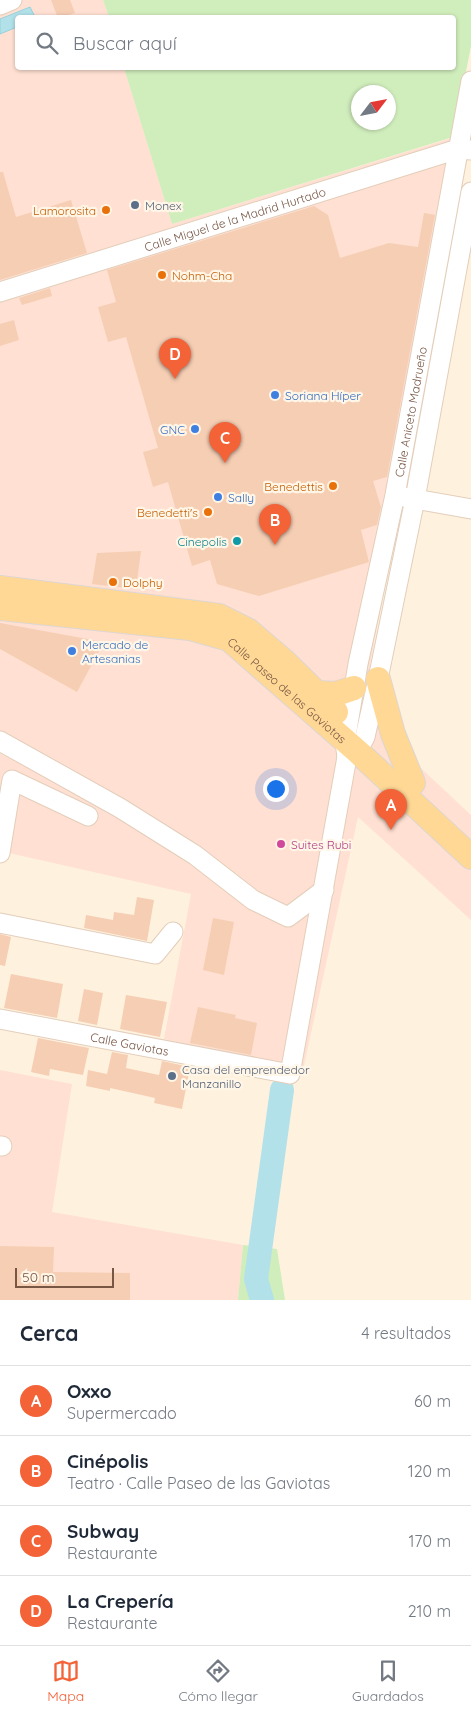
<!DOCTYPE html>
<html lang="es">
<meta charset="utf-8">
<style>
body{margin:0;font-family:Quicksand,sans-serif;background:#f6f6f7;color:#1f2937}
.compass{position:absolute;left:351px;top:85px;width:45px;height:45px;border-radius:50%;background:#fff;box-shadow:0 1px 4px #0004;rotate:58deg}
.scale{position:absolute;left:15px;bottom:12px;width:99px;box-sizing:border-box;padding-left:5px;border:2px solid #775644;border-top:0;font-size:14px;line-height:18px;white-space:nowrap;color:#775644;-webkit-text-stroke:4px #fff6e7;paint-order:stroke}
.you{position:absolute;left:275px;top:788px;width:18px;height:18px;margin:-12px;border:4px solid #fff;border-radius:50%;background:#1a73e8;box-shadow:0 0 0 8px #1a73e833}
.badge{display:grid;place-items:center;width:32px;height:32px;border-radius:50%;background:#f46238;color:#fff;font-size:16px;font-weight:700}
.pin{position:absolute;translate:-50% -41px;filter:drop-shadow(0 1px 2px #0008)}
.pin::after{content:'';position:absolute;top:26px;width:18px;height:15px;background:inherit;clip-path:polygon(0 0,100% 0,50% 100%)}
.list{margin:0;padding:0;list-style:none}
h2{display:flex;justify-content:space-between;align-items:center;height:65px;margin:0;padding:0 20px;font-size:21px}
h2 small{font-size:16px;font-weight:400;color:#747a83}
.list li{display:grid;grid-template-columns:32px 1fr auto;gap:15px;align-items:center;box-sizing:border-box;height:70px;padding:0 20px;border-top:1px solid #e0e1e3}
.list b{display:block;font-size:19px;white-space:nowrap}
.list p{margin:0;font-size:16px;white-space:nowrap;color:#747a83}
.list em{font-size:16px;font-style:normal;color:#747a83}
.icon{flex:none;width:28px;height:28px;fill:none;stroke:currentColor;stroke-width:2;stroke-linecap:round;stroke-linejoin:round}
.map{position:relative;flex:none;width:471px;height:1300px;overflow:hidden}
.search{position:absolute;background:#fff;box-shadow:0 1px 4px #0004;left:15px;right:15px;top:15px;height:55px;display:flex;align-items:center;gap:12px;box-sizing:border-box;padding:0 18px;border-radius:5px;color:#747a83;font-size:19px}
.sheet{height:345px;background:#fff}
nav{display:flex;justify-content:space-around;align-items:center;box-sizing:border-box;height:70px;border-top:1px solid #e0e1e3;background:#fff;font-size:14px;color:#747a83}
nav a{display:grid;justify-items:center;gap:2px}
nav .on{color:#f46238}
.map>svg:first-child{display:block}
</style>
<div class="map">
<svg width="471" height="1300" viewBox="0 0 471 1300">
<rect width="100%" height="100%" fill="#fef2df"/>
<g fill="#ffe0d2">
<polygon points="0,0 103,0 109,17 18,18 18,68 124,68 172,224 471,132 361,712 471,815 471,920 358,817 303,1070 164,1039 191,894 0,851"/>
<polygon points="0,1070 72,1084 52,1212 243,1245 238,1300 0,1300"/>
</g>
<g fill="#d0edbc" fill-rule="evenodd">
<path d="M103 0H471V46L453 137 172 224 124 68H454V18L109 17ZM358 92H388V122H358Z"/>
<polygon points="243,1245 277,1249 285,1300 238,1300"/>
</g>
<polygon fill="#b2e1e9" stroke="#97d1dc" points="30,7 35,17 18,18 17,27 0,34 0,19"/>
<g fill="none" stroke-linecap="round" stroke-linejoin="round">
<polyline stroke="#b2e1e9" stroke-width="24" points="262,1300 256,1279 282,1090"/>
</g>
<g fill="#f6ceb4">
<polygon points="51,0 70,0 75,13 58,18"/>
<polygon points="0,172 3,172 16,217 71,200 87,253 0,280"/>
<polygon points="314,206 328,215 340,258 389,243 418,247 424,213 435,215 387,477 373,481 381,507 377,525 361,530 369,562 259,596 217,584 210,560 192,566 168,482 153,487 143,452 158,448 126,337 108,342 98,307 116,302 107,270"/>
<polygon points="50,288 52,296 22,305 19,298"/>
<polygon points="14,320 19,340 0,346 0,324"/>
<polygon points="141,551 136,589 92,584 97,553"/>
<polygon points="0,623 104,642 77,692 0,649"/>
<polygon points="137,897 154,900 147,941 84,928 86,915 113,920 114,912 134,915"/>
<polygon points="213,918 234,922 224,975 203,970"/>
<polygon points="0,934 11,937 5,966 0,965"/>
<polygon points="11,974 63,984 57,1018 4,1008"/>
<polygon points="84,989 103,993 97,1025 78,1021"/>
<polygon points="126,995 167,1002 160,1037 120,1029"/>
<polygon points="198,1007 236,1015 235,1018 257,1023 251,1055 190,1043"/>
<polygon points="38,1038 89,1048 83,1075 50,1069 49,1076 31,1072"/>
<polygon points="112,1052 128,1055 126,1068 159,1075 162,1061 190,1067 182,1109 154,1103 155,1098 110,1088 110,1091 86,1086 88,1070 107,1074"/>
<polygon points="0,1246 54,1247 53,1272 130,1273 130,1300 0,1300"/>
</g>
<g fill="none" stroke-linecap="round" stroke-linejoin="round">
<g stroke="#e3ceba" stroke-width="21">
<g id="minor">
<polyline points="0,5 12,0"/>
<path id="s1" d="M0 292 458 149 471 150"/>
<polyline points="404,497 471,509"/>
<polyline points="0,741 120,808 195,855 253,900 288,917 324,890"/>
<polyline points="347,757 357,751 365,737 378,679 415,499 471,192"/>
<polyline points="0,853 12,780 88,816"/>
<polyline points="0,923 155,954 173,932"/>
<path id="s2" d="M0 1019 290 1074 347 757 345 742 358 664 395 495 471 81"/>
<polyline points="0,1146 2,1146"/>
</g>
</g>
<g stroke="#ded6d2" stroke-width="26">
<g id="major">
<polyline points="0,588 219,616 249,631 284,661 336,712"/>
<path id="s3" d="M0 608 190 628 229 639 357 751 471 857"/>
<polyline points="378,679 393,734 413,783"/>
<polyline points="317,693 336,694 354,688"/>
</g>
</g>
<use href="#minor" stroke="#fff" stroke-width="19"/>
<use href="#major" stroke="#ffd895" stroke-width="24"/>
</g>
<g fill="#5c6f8a" stroke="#fff6e7" stroke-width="2">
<circle cx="135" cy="205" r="5"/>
<circle cx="172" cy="1076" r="5"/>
</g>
<g fill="#e8710a" stroke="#fff6e7" stroke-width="2">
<circle cx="106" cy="210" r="5"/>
<circle cx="162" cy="275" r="5"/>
<circle cx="333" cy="486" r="5"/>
<circle cx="208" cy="512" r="5"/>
<circle cx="113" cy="582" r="5"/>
</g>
<g fill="#3f7fe0" stroke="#fff6e7" stroke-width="2">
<circle cx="275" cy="395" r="5"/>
<circle cx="195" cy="429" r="5"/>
<circle cx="218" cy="497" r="5"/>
<circle cx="72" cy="651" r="5"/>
</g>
<circle fill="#0f9aa8" stroke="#fff6e7" stroke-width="2" cx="237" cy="541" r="5"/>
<circle fill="#d1479c" stroke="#fff6e7" stroke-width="2" cx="281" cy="844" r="5"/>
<g text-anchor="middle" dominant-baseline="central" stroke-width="4.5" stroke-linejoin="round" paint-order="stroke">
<g font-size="12" fill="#4e5e75" stroke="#fff6e7" text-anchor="start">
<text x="145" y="205">Monex</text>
<text x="182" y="1069">Casa del emprendedor<tspan x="182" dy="14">Manzanillo</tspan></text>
</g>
<g font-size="12" fill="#c56008" stroke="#fff6e7" text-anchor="end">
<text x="96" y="210">Lamorosita</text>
<text x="172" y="275" text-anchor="start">Nohm-Cha</text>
<text x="323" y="486">Benedettis</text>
<text x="198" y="512">Benedetti's</text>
<text x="123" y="582" text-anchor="start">Dolphy</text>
</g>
<g font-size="12" fill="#775644" stroke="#fff6e7">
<text stroke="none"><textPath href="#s1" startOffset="246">Calle Miguel de la Madrid Hurtado</textPath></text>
<text stroke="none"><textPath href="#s2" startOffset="969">Calle Aniceto Madrueño</textPath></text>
<text stroke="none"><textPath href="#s3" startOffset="309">Calle Paseo de las Gaviotas</textPath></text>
<text stroke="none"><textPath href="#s2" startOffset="132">Calle Gaviotas</textPath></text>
</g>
<g font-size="12" fill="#366cbe" stroke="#fff6e7" text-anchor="start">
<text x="285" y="395">Soriana Híper</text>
<text x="185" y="429" text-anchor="end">GNC</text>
<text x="228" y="497">Sally</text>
<text x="82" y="644">Mercado de<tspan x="82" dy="14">Artesanias</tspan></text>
</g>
<g font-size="12" fill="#0d838f" stroke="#fff6e7" text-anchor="end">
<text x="227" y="541">Cinepolis</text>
</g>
<g font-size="12" fill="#b23c85" stroke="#fff6e7" text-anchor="start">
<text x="291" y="844">Suites Rubi</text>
</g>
</g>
</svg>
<svg class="compass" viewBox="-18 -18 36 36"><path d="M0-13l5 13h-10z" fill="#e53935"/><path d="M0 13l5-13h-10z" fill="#747a83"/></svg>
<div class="scale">50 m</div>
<div class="you"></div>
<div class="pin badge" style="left:391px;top:830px">A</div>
<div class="pin badge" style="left:275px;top:545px">B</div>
<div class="pin badge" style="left:225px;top:463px">C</div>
<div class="pin badge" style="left:175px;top:379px">D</div>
<div class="search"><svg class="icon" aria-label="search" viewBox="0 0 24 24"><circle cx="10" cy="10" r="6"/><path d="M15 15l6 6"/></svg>Buscar aquí</div>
</div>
<section class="sheet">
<h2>Cerca<small>4 resultados</small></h2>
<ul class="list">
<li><span class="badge">A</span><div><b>Oxxo</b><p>Supermercado</p></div><em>60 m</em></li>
<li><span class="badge">B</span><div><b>Cinépolis</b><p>Teatro · Calle Paseo de las Gaviotas</p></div><em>120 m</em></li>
<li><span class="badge">C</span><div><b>Subway</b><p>Restaurante</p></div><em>170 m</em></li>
<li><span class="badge">D</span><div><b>La Crepería</b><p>Restaurante</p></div><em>210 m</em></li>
</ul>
</section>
<nav>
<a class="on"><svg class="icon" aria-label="map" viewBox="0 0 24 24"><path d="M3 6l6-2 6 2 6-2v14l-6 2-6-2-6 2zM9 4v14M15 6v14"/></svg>Mapa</a>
<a><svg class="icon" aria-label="directions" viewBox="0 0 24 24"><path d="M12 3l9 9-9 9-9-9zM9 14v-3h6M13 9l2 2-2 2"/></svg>Cómo llegar</a>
<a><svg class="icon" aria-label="saved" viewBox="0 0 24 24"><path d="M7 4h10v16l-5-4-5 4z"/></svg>Guardados</a>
</nav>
